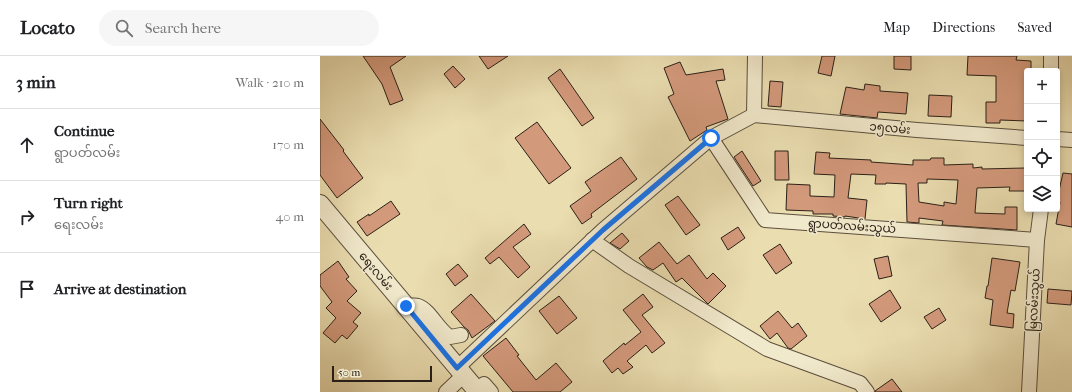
<!DOCTYPE html>
<meta charset="utf-8">
<style>
body{margin:0;font-family:"IM FELL French Canon","Noto Sans Myanmar",serif;background:#f6f6f6;color:#202124}
.controls{position:absolute;right:12px;top:12px;display:grid;overflow:hidden;border-radius:4px;box-shadow:0 2px 6px #0003}
.controls button{width:36px;height:36px;display:grid;place-items:center;padding:0;border:0;border-bottom:1px solid #e0e0e0;background:#fff;color:#202124;font:20px sans-serif}
.scale{position:absolute;left:12px;bottom:10px;width:100px;box-sizing:border-box;padding-left:4px;border:2px solid #2b2017;border-top:0;font-size:11px;line-height:14px;white-space:nowrap;color:#2b2017;-webkit-text-stroke:3px #f1e9cc;paint-order:stroke}
.stop{position:absolute;width:12px;height:12px;margin:-9px;border:3px solid #1a73e8;border-radius:50%;background:#fff}
.stop.end{background:#1a73e8;border-color:#fff;box-shadow:0 1px 4px #0008}
.list{margin:0;padding:0;list-style:none}
h2{display:flex;justify-content:space-between;align-items:center;height:52px;margin:0;padding:0 16px;font-size:17px}
h2 small{font-size:13px;font-weight:400;color:#757577}
.list li{display:grid;grid-template-columns:26px 1fr auto;gap:12px;align-items:center;box-sizing:border-box;height:72px;padding:0 16px;border-top:1px solid #e0e0e0}
.list b{display:block;font-size:15px;white-space:nowrap}
.list p{margin:0;font-size:13px;white-space:nowrap;color:#757577}
.list em{font-size:13px;font-style:normal;color:#757577}
.icon{flex:none;width:22px;height:22px;fill:none;stroke:currentColor;stroke-width:2;stroke-linecap:round;stroke-linejoin:round}
.map{position:relative;flex:none;width:752px;height:336px;overflow:hidden}
header{display:flex;align-items:center;gap:24px;box-sizing:border-box;height:56px;padding:0 20px;background:#fff;border-bottom:1px solid #e0e0e0}
header strong{font-size:19px}
nav{display:flex;gap:22px;margin-inline-start:auto;font-size:14px}
.search{width:280px;height:36px;background:#f6f6f6;display:flex;align-items:center;gap:10px;box-sizing:border-box;padding:0 14px;border-radius:22px;color:#757577;font-size:15px}
main{display:flex}
aside{flex:1;background:#fff}
.map>svg:first-child{display:block}
</style>
<header>
<strong>Locato</strong>
<div class="search"><svg class="icon" aria-label="search" viewBox="0 0 24 24"><circle cx="10" cy="10" r="6"/><path d="M15 15l6 6"/></svg>Search here</div>
<nav><a>Map</a><a>Directions</a><a>Saved</a></nav>
</header>
<main>
<aside>
<h2>3 min<small>Walk · 210 m</small></h2>
<ul class="list">
<li><svg class="icon" aria-label="ahead" viewBox="0 0 24 24"><path d="M12 20V5M6 11l6-6 6 6"/></svg><div><b>Continue</b><p>ရွာပတ်လမ်း</p></div><em>170 m</em></li>
<li><svg class="icon" aria-label="right" viewBox="0 0 24 24"><path d="M7 20v-9h11M14 6l5 5-5 5"/></svg><div><b>Turn right</b><p>ရေးလမ်း</p></div><em>40 m</em></li>
<li><svg class="icon" aria-label="arrive" viewBox="0 0 24 24"><path d="M6 21V4h12l-3 4 3 4H6"/></svg><div><b>Arrive at destination</b></div></li>
</ul>
</aside>
<div class="map">
<svg width="752" height="336" viewBox="0 0 752 336">
<rect width="100%" height="100%" fill="#eaddb0"/>
<filter id="stains"><feTurbulence type="fractalNoise" baseFrequency=".005" numOctaves="4"/><feColorMatrix values="0 0 0 0 .2 0 0 0 0 .09 0 0 0 0 .02 0 0 0 .5 -.17"/></filter>
<radialGradient id="worn" r=".72"><stop offset=".6" stop-color="#630" stop-opacity="0"/><stop offset="1" stop-color="#630" stop-opacity=".3"/></radialGradient>
<g fill="#d3997b" stroke="#2b2017" fill-rule="evenodd">
<polygon points="43,0 86,0 70,11 83,44 70,49 62,28"/>
<polygon points="159,0 188,0 168,13"/>
<polygon points="502,0 515,0 511,20 498,17"/>
<polygon points="574,0 591,0 591,14 574,13"/>
<polygon points="648,0 697,0 696,4 711,5 711,15 707,15 707,65 680,64 680,67 666,67 666,46 676,46 676,20 647,19"/>
<polygon points="360,6 366,19 403,13 405,24 396,25 408,63 386,71 387,74 370,85 348,41 354,38 344,12"/>
<polygon points="133,10 145,23 135,32 124,18"/>
<polygon points="240,13 274,62 262,70 228,22"/>
<polygon points="450,25 463,26 461,51 448,50"/>
<polygon points="545,28 560,30 560,35 588,37 586,58 558,56 557,62 520,58 526,31 544,34"/>
<polygon points="609,39 632,40 631,61 608,60"/>
<polygon points="0,63 24,94 23,95 43,122 17,142 0,119"/>
<polygon points="217,66 251,112 229,128 195,82"/>
<polygon points="422,95 441,125 433,130 414,101"/>
<polygon points="455,95 468,95 469,124 455,124"/>
<path d="M496 96 510 97 509 102 551 104V106L593 109V104H610L611 102H624V109L653 108V112L662 111V113L705 112V135H689L690 131 657 132 655 157 685 158V151H697V174L622 169 623 165 599 162V167L587 166 586 128 566 127V128H555L556 119 531 118 528 142 547 144 545 163 525 160V161L513 160V158H493V155L466 154 467 128 490 129V140L514 141 515 119 494 118ZM607 123 638 124 636 148 624 146V150L599 146 598 127H607Z"/>
<polygon points="301,101 317,123 271,158 272,161 262,168 250,150 271,135 265,126"/>
<polygon points="743,117 752,118 752,171 736,168 740,146 737,146 737,143"/>
<polygon points="358,140 380,169 366,179 345,149"/>
<polygon points="71,145 80,158 47,180 37,166 49,158 49,160"/>
<polygon points="204,168 211,178 193,191 210,211 198,222 179,201 170,208 165,202"/>
<polygon points="418,171 425,182 408,194 401,182"/>
<polygon points="302,177 309,185 300,193 290,187"/>
<polygon points="339,186 357,208 369,199 387,223 393,217 406,230 388,248 362,222 356,226 343,207 333,214 327,211 319,202"/>
<polygon points="460,188 472,207 456,218 443,199"/>
<polygon points="568,200 572,220 559,223 554,203"/>
<polygon points="672,202 700,206 695,235 691,234 687,257 694,258 693,272 670,269 673,244 665,242 667,230 668,230"/>
<polygon points="18,205 29,221 26,223 37,235 27,245 41,257 33,266 38,270 27,283 22,279 15,287 3,277 16,262 6,252 12,246 0,230 0,219"/>
<polygon points="138,208 148,220 135,230 126,218"/>
<polygon points="728,233 752,235 751,249 727,247"/>
<polygon points="570,234 581,252 561,266 549,248"/>
<polygon points="151,238 175,265 152,282 148,274 144,271 131,256"/>
<polygon points="323,238 333,251 322,259 345,287 332,297 326,289 307,305 313,311 303,318 298,312 292,317 283,305 304,287 305,289 321,276 303,254"/>
<polygon points="239,240 257,262 237,278 219,255"/>
<polygon points="619,252 626,264 612,273 604,261"/>
<polygon points="458,255 472,272 478,267 487,280 471,293 468,292 457,277 450,283 440,270"/>
<polygon points="186,282 199,299 197,300 216,324 236,307 252,326 240,336 193,336 163,300"/>
<polygon points="572,323 582,336 555,336 555,335"/>
</g>
<g fill="none" stroke-linecap="round" stroke-linejoin="round">
<g stroke="#5b4f3d" stroke-width="16">
<g id="minor">
<polyline points="731,15 731,0"/>
<polyline points="434,59 597,74 707,82"/>
<polyline points="434,59 435,0"/>
<polyline points="391,82 445,164 717,184"/>
<polyline points="737,83 752,84"/>
<polyline points="272,184 309,210 447,293 540,327 547,336"/>
<path d="M86 250C89 250 95 249 98 250 110 254 118 274 130 281L141 279"/>
<polyline points="137,312 283,174 391,82 434,59"/>
<polyline points="164,328 171,336"/>
<polyline points="126,336 144,319"/>
<polyline points="709,336 717,184 721,153"/>
</g>
</g>
<g stroke="#5b4f3d" stroke-width="20">
<polyline id="tertiary" points="0,148 158,336"/>
</g>
<use href="#minor" stroke="#f1e9cc" stroke-width="14"/>
<use href="#tertiary" stroke="#f1e9cc" stroke-width="18"/>
</g>
<g fill="none" stroke-linecap="round" stroke-linejoin="round">
<polyline stroke="#1a73e8" stroke-width="5" points="86,250 137,312 283,174 391,82"/>
</g>
<g text-anchor="middle" dominant-baseline="central" stroke-width="3" stroke-linejoin="round" paint-order="stroke">
<g font-size="12" fill="#2b2017" stroke="#f1e9cc">
<text transform="translate(570 72) rotate(5)">၁၅လမ်း</text>
<text transform="translate(532 170) rotate(4)">ရွာပတ်လမ်းသွယ်</text>
<text transform="translate(56 215) rotate(50)">ရေးလမ်း</text>
<text transform="translate(714 244) rotate(-87)">မြလမ်းသွယ်</text>
</g>
</g>
<rect width="100%" height="100%" filter="url(#stains)"/>
<rect width="100%" height="100%" fill="url(#worn)"/>
</svg>
<div class="controls">
<button>+</button>
<button>−</button>
<button><svg class="icon" aria-label="locate" viewBox="0 0 24 24"><circle cx="12" cy="12" r="6"/><path d="M12 2v4M12 18v4M2 12h4M18 12h4"/></svg></button>
<button><svg class="icon" aria-label="layers" viewBox="0 0 24 24"><path d="M12 4l9 5-9 5-9-5zM3 14l9 5 9-5"/></svg></button>
</div>
<div class="scale">50 m</div>
<div class="stop" style="left:391px;top:82px"></div>
<div class="stop end" style="left:86px;top:250px"></div>
</div>
</main>
